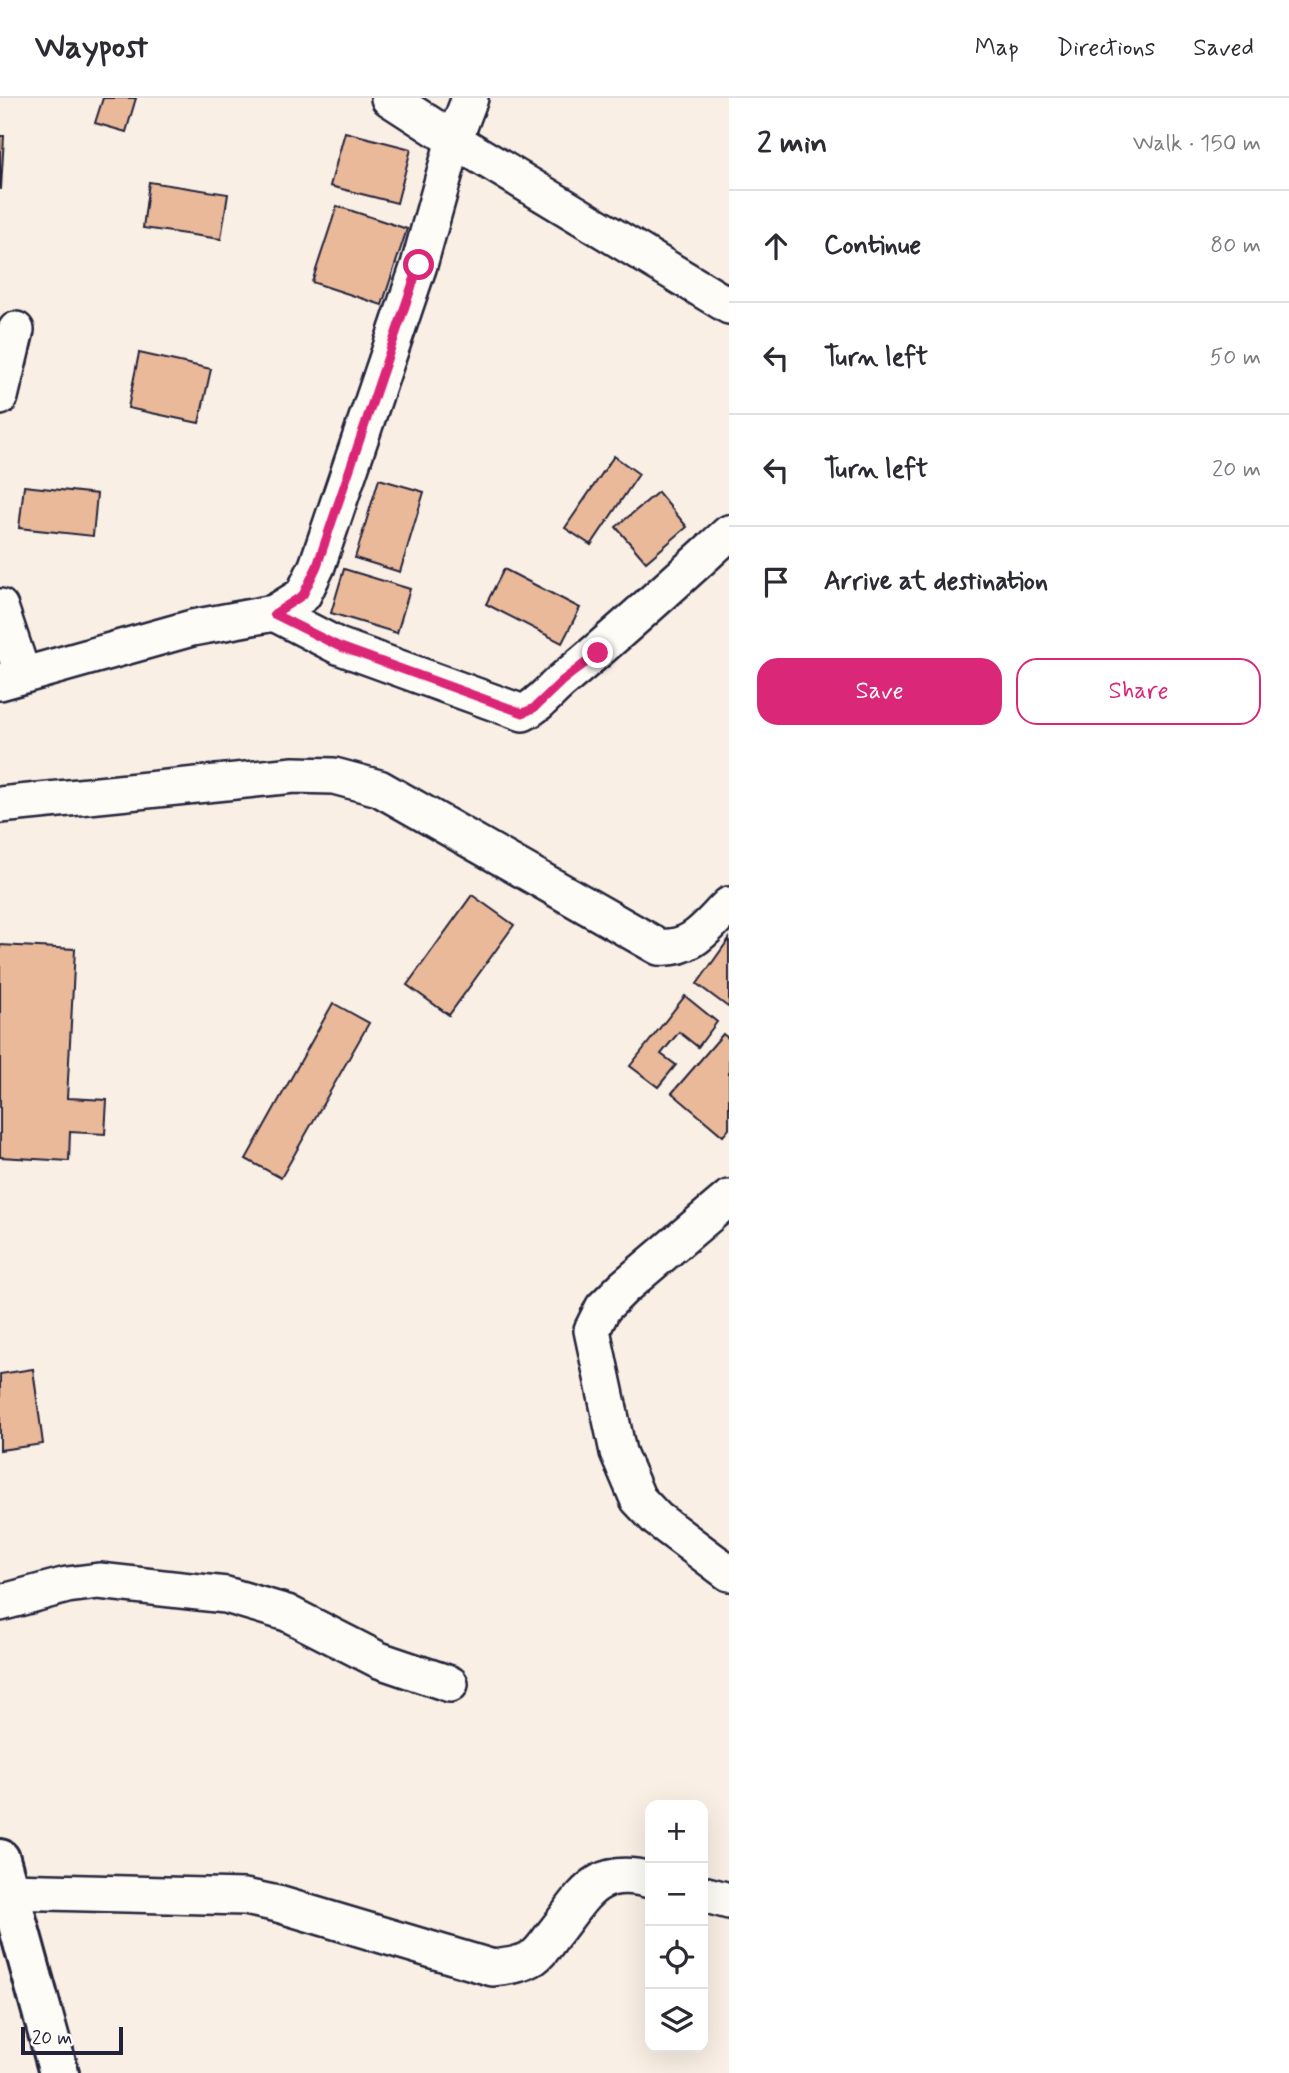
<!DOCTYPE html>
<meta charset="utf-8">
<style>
body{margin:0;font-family:Mynerve,sans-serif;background:#f2f2f3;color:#2b2b33}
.controls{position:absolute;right:21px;bottom:21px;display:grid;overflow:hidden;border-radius:14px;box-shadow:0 7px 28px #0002}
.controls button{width:63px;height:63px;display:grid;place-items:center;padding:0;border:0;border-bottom:2px solid #e1e1e2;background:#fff;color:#2b2b33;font:35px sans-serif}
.scale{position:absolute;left:21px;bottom:18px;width:102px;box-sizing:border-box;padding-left:7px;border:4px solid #22223b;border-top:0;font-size:19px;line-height:24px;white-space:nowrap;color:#22223b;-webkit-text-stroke:5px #fdfcf7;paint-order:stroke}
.stop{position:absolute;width:21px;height:21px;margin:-16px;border:5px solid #db2777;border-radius:50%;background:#fff}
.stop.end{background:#db2777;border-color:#fff;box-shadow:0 2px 7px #0008}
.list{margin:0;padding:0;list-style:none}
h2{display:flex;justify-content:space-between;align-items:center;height:91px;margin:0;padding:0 28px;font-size:30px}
h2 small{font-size:23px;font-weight:400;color:#7c7c81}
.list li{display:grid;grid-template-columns:46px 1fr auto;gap:21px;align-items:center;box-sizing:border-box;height:112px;padding:0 28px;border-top:2px solid #e1e1e2}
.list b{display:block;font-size:26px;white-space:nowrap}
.list em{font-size:23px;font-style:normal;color:#7c7c81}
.actions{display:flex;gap:14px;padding:21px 28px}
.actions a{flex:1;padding:16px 0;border:2px solid #db2777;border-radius:21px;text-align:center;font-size:24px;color:#db2777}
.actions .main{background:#db2777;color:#fff}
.icon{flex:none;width:38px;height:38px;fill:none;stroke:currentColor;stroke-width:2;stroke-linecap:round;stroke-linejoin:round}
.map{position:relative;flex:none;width:729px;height:1975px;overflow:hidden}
header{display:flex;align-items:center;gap:42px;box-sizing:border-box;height:98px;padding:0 35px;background:#fff;border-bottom:2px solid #e1e1e2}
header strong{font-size:33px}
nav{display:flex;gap:38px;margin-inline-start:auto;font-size:24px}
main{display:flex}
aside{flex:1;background:#fff}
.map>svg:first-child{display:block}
</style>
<header>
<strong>Waypost</strong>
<nav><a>Map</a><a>Directions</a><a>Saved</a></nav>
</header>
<main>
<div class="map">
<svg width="729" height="1975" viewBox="0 0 729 1975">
<rect width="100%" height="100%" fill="#f9efe4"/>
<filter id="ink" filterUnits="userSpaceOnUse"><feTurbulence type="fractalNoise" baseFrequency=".0143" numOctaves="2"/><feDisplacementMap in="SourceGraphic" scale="14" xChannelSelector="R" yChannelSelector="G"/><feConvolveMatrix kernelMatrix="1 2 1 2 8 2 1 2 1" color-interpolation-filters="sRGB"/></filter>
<g filter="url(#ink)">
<g fill="#e9b99a" stroke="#22223b" stroke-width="2">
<polygon points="103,0 136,0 126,34 95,25"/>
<polygon points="345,34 411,51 397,105 330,88"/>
<polygon points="0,38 4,38 1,91 0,91"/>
<polygon points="149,84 228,96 221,141 143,130"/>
<polygon points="337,108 407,131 382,207 312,184"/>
<polygon points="139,255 211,271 199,325 128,310"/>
<polygon points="614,358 639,376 591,447 565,430"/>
<polygon points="379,381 424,394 400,474 355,460"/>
<polygon points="24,388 97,396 93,438 19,430"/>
<polygon points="658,394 687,429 646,464 616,429"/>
<polygon points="344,471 410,491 397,535 331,515"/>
<polygon points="504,471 580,510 562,545 486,506"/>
<polygon points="472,797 514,827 449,917 407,887"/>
<polygon points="729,841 729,908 728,909 697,886"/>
<polygon points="0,847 75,851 67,1000 107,1002 105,1036 70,1034 69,1063 0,1059"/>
<polygon points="685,898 717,924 698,949 679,934 661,956 676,967 658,989 630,968"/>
<polygon points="333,905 369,925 281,1080 246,1061"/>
<polygon points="723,936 729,941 729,1031 723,1038 672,995"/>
<polygon points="33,1271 43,1346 0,1352 0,1276"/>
</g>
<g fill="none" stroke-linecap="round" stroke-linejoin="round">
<g stroke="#22223b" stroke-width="40">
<g id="street">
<polyline points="389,0 454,42 470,0"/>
<polyline points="0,299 16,232"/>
<polyline points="0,509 22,575"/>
<path d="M274 515 338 548 523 615C540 607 550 592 564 581 621 534 675 484 729 435"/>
<polyline points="0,584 192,530 274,515 303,497 317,468 419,167 454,42 729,208"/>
<path d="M0 707 294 677 334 678 379 690 659 849C693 852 706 829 729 807"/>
<polyline points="729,1100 624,1189 603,1210 592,1232 618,1354 638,1401 657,1421 729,1475"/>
<polyline points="0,1505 67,1487 99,1483 226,1497 287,1515 379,1562 450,1586"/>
<path d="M8 1793 245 1799 278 1806 493 1870C508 1868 521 1867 534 1859 541 1854 547 1845 552 1838 584 1799 593 1767 650 1782"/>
<polyline points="703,1796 729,1803"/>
</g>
</g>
<g stroke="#22223b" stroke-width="44">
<polyline id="secondary" points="0,1761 59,1975"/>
</g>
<use href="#street" stroke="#fdfcf7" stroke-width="35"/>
<use href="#secondary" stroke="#fdfcf7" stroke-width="38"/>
</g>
</g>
<g fill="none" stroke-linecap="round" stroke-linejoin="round" filter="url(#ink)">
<polyline stroke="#db2777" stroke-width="9" points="419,167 317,468 303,497 274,516 338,548 523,615 534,610 562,583 598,555"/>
</g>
</svg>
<div class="controls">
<button>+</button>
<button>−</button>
<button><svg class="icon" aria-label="locate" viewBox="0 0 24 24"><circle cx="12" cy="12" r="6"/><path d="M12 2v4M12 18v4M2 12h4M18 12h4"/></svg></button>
<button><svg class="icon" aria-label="layers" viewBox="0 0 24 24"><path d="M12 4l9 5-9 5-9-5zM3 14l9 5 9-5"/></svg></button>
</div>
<div class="scale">20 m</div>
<div class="stop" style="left:419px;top:167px"></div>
<div class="stop end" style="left:598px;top:555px"></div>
</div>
<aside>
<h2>2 min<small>Walk · 150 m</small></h2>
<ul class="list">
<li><svg class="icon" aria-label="ahead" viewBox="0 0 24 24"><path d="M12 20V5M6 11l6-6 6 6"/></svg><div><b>Continue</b></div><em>80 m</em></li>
<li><svg class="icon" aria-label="left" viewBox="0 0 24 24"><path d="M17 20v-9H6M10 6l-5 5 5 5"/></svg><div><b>Turn left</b></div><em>50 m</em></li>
<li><svg class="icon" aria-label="left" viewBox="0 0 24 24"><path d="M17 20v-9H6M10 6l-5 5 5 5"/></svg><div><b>Turn left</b></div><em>20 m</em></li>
<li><svg class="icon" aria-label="arrive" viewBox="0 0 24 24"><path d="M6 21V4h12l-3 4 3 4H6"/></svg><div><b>Arrive at destination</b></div></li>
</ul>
<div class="actions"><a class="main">Save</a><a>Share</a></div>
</aside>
</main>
